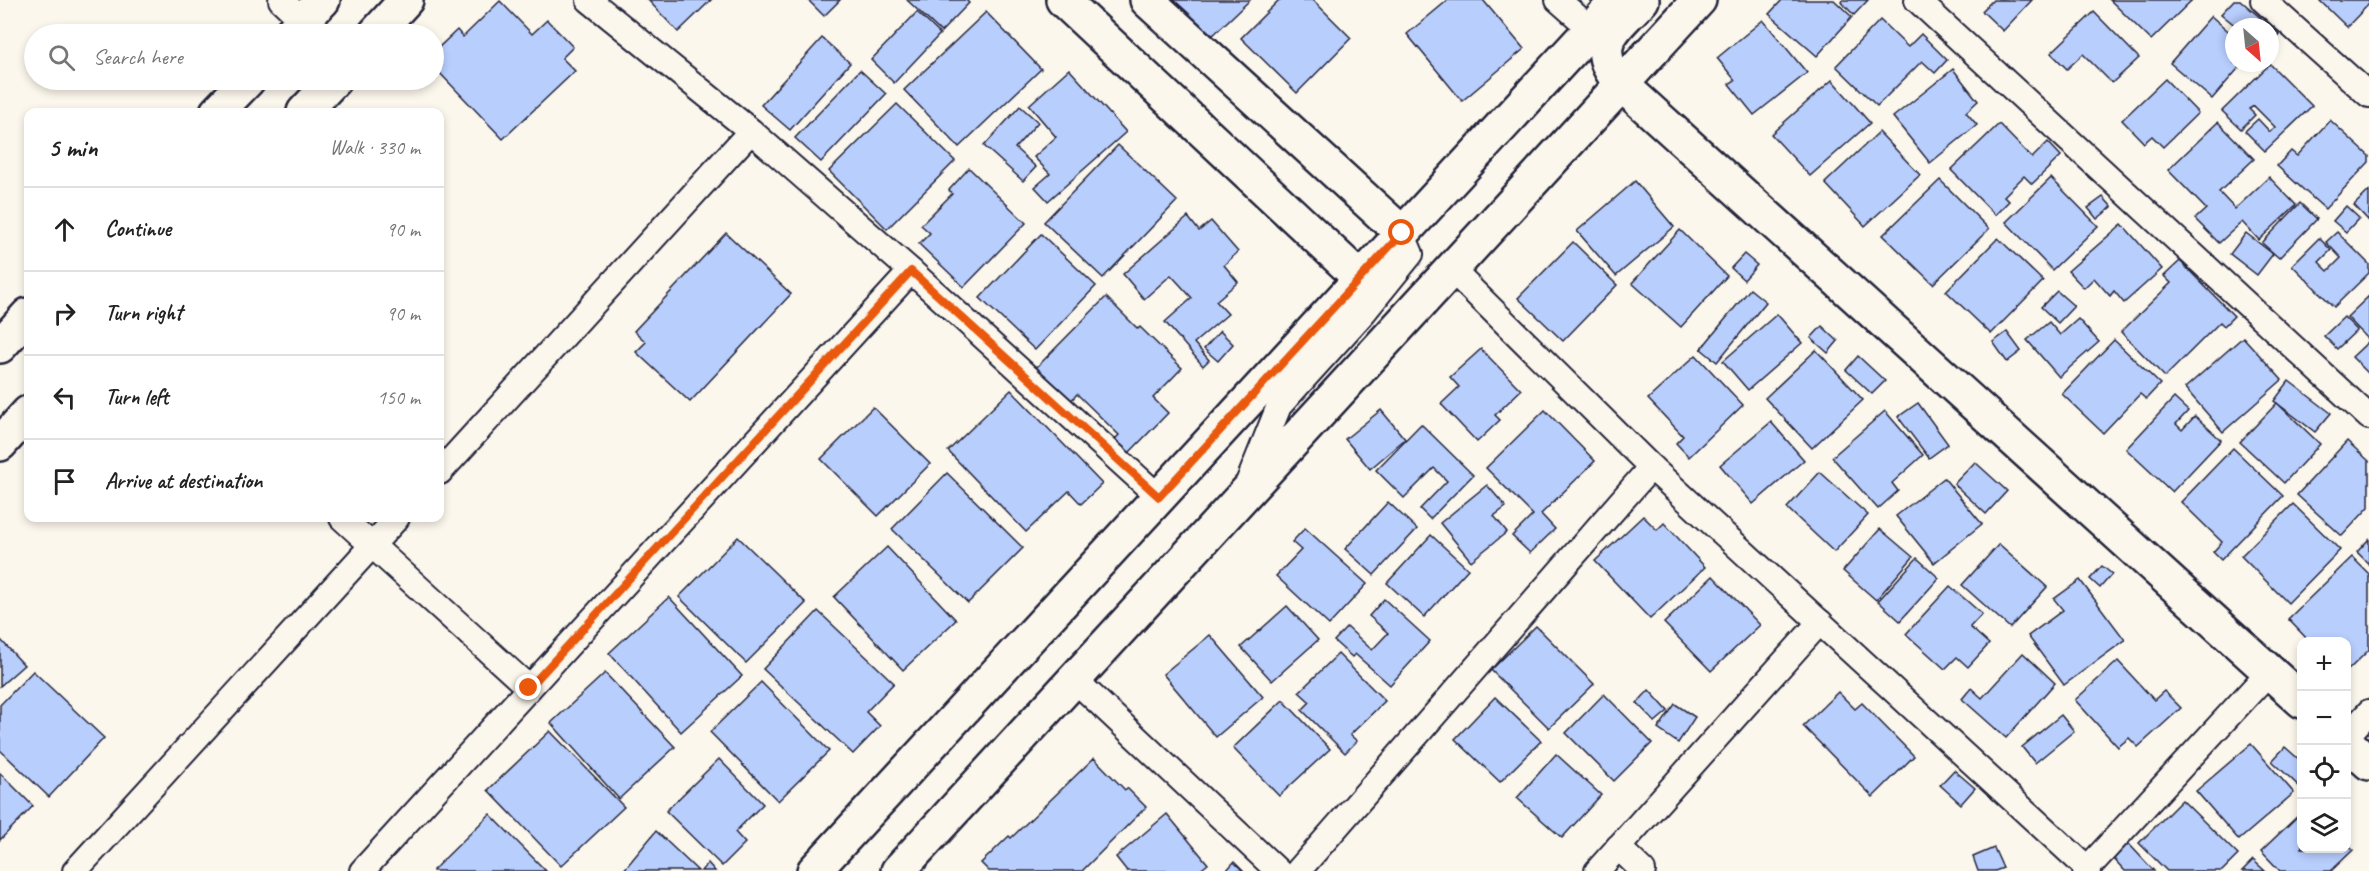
<!DOCTYPE html>
<meta charset="utf-8">
<style>
body{margin:0;font-family:Caveat,sans-serif;background:#f6f6f6;color:#222}
.controls{position:absolute;right:18px;bottom:18px;display:grid;overflow:hidden;border-radius:12px;box-shadow:0 3px 9px #0003}
.controls button{width:54px;height:54px;display:grid;place-items:center;padding:0;border:0;border-bottom:2px solid #e0e0e0;background:#fff;color:#222;font:30px sans-serif}
.compass{position:absolute;left:2225px;top:18px;width:54px;height:54px;border-radius:50%;background:#fff;box-shadow:0 3px 9px #0003;rotate:153deg}
.stop{position:absolute;width:18px;height:18px;margin:-14px;border:4px solid #ea580c;border-radius:50%;background:#fff}
.stop.end{background:#ea580c;border-color:#fff;box-shadow:0 2px 6px #0008}
.list{margin:0;padding:0;list-style:none}
h2{display:flex;justify-content:space-between;align-items:center;height:78px;margin:0;padding:0 24px;font-size:26px}
h2 small{font-size:20px;font-weight:400;color:#767676}
.list li{display:grid;grid-template-columns:39px 1fr auto;gap:18px;align-items:center;box-sizing:border-box;height:84px;padding:0 24px;border-top:2px solid #e0e0e0}
.list b{display:block;font-size:22px;white-space:nowrap}
.list em{font-size:20px;font-style:normal;color:#767676}
.icon{flex:none;width:33px;height:33px;fill:none;stroke:currentColor;stroke-width:2;stroke-linecap:round;stroke-linejoin:round}
.map{position:relative;flex:none;width:2369px;height:871px;overflow:hidden}
.search{position:absolute;background:#fff;box-shadow:0 3px 9px #0003;left:24px;top:24px;width:420px;height:66px;display:flex;align-items:center;gap:15px;box-sizing:border-box;padding:0 21px;border-radius:33px;color:#767676;font-size:22px}
.panel{position:absolute;background:#fff;box-shadow:0 3px 9px #0003;left:24px;top:108px;width:420px;height:414px;border-radius:12px}
.map>svg:first-child{display:block}
</style>
<div class="map">
<svg width="2369" height="871" viewBox="0 0 2369 871">
<rect width="100%" height="100%" fill="#fbf7ec"/>
<filter id="ink" filterUnits="userSpaceOnUse"><feTurbulence type="fractalNoise" baseFrequency=".0167" numOctaves="2"/><feDisplacementMap in="SourceGraphic" scale="12" xChannelSelector="R" yChannelSelector="G"/><feConvolveMatrix kernelMatrix="1 2 1 2 8 2 1 2 1" color-interpolation-filters="sRGB"/></filter>
<g filter="url(#ink)">
<g fill="#b8cefd" stroke="#22223b" stroke-width="1.5">
<polygon points="648,0 711,0 678,32"/>
<polygon points="808,0 840,0 824,16"/>
<polygon points="907,0 966,0 969,3 941,32"/>
<polygon points="1169,0 1250,0 1211,37 1187,13 1184,16"/>
<polygon points="1279,0 1313,0 1351,38 1297,93 1241,38"/>
<polygon points="1448,0 1483,0 1524,49 1462,101 1407,34"/>
<polygon points="1782,0 1834,0 1852,17 1817,56 1769,14"/>
<polygon points="1843,0 1868,0 1854,15 1841,2"/>
<polygon points="1993,0 2032,0 2003,31 1982,11"/>
<polygon points="2110,0 2192,0 2151,40"/>
<polygon points="2234,0 2240,0 2279,34 2270,44 2270,27 2237,27 2221,14"/>
<polygon points="2319,0 2369,0 2369,4 2347,27"/>
<polygon points="500,1 532,34 547,20 573,47 562,58 575,71 503,139 434,67 434,40 439,47 457,30 463,37"/>
<polygon points="917,12 940,34 894,83 871,60"/>
<polygon points="986,12 1041,69 959,147 904,90"/>
<polygon points="2094,12 2139,58 2112,83 2083,54 2067,69 2051,53"/>
<polygon points="2211,16 2234,36 2234,63 2243,63 2212,99 2170,63"/>
<polygon points="1763,20 1807,73 1754,115 1729,84 1735,80 1717,58"/>
<polygon points="1880,20 1908,47 1921,34 1947,60 1935,73 1922,61 1877,106 1836,66"/>
<polygon points="822,38 850,63 790,130 761,105"/>
<polygon points="2270,64 2312,106 2265,151 2245,131 2258,119 2270,132 2275,127 2254,106 2249,109 2255,115 2241,129 2222,111"/>
<polygon points="1069,69 1126,132 1048,201 1035,187 1050,174 1034,157 1056,137 1029,105"/>
<polygon points="1953,69 1978,101 1966,112 1977,125 1930,163 1893,117"/>
<polygon points="860,70 886,94 821,162 795,138"/>
<polygon points="2165,79 2198,113 2163,147 2152,136 2144,143 2122,120"/>
<polygon points="1832,80 1870,123 1810,176 1771,134"/>
<polygon points="897,104 955,161 887,229 829,171"/>
<polygon points="1020,106 1038,122 1015,148 1036,167 1023,181 984,146"/>
<polygon points="2330,120 2369,156 2369,162 2325,209 2277,166 2291,151 2297,156"/>
<polygon points="2218,122 2254,159 2219,192 2235,209 2269,177 2296,205 2259,240 2242,222 2219,243 2195,219 2206,209 2168,170"/>
<polygon points="1999,124 2032,158 2048,142 2061,156 2032,184 2024,176 2004,196 2009,201 1995,215 1951,170"/>
<polygon points="1879,132 1920,175 1865,226 1825,183"/>
<polygon points="1118,145 1177,201 1103,278 1044,222"/>
<polygon points="969,168 1026,223 964,287 919,244 930,233 921,225 952,194 949,190"/>
<polygon points="2051,178 2098,226 2052,270 2006,222"/>
<polygon points="1940,180 1989,229 1933,284 1883,235"/>
<polygon points="1635,181 1674,227 1616,276 1577,231"/>
<polygon points="2369,191 2369,221 2354,205"/>
<polygon points="2103,197 2112,207 2097,219 2088,208"/>
<polygon points="2300,203 2317,219 2279,258 2262,243"/>
<polygon points="2346,206 2359,218 2346,232 2333,221"/>
<polygon points="1188,217 1199,231 1211,221 1238,252 1224,265 1238,282 1216,301 1228,314 1194,343 1209,360 1203,366 1165,322 1192,298 1171,275 1144,299 1123,274"/>
<polygon points="2122,224 2162,269 2124,303 2114,291 2110,296 2094,278 2084,288 2068,271"/>
<polygon points="1680,230 1727,276 1681,327 1632,283"/>
<polygon points="2337,232 2369,264 2369,273 2334,307 2292,265 2319,238 2331,250 2319,262 2328,271 2341,258 2326,242"/>
<polygon points="726,233 791,294 690,402 636,352 646,342 634,331"/>
<polygon points="2246,233 2273,254 2257,275 2230,254"/>
<polygon points="1041,234 1096,286 1035,350 980,298"/>
<polygon points="1998,238 2043,281 1991,334 1946,291"/>
<polygon points="1573,242 1617,285 1563,341 1518,298"/>
<polygon points="1744,254 1757,265 1744,280 1731,268"/>
<polygon points="2180,261 2234,316 2224,326 2220,322 2165,377 2121,332 2171,283 2164,276"/>
<polygon points="1750,289 1766,302 1717,362 1701,349"/>
<polygon points="2057,291 2074,306 2058,323 2041,307"/>
<polygon points="2369,296 2369,340 2347,317"/>
<polygon points="1106,297 1138,329 1140,327 1182,368 1153,398 1168,413 1127,455 1113,441 1119,435 1077,394 1068,404 1033,371"/>
<polygon points="1777,314 1802,343 1748,390 1723,361"/>
<polygon points="2344,317 2357,330 2337,349 2324,336"/>
<polygon points="2078,319 2099,342 2059,377 2027,340 2049,322 2060,335"/>
<polygon points="1822,326 1838,341 1828,353 1811,338"/>
<polygon points="1220,331 1233,344 1218,361 1204,349"/>
<polygon points="2007,332 2021,351 2007,362 1993,342"/>
<polygon points="2243,337 2282,380 2223,432 2185,388"/>
<polygon points="2114,340 2160,384 2146,399 2140,394 2103,433 2062,394"/>
<polygon points="2369,341 2369,374 2352,357"/>
<polygon points="1481,349 1521,390 1495,415 1500,420 1477,442 1441,404 1459,387 1450,377"/>
<polygon points="1816,350 1863,400 1812,448 1765,398"/>
<polygon points="1696,355 1743,405 1689,457 1676,443 1683,436 1648,399"/>
<polygon points="1858,356 1885,381 1872,394 1846,370"/>
<polygon points="2289,381 2331,413 2315,432 2274,401"/>
<polygon points="1011,390 1102,484 1081,504 1069,491 1026,532 948,451"/>
<polygon points="2174,398 2188,411 2176,424 2182,430 2195,416 2221,440 2172,492 2126,449"/>
<polygon points="1918,403 1948,444 1929,458 1898,417"/>
<polygon points="2277,403 2320,444 2284,483 2240,442"/>
<polygon points="873,407 930,464 878,516 821,459"/>
<polygon points="1381,410 1405,439 1370,469 1345,439"/>
<polygon points="1545,410 1595,461 1541,514 1555,529 1530,553 1512,536 1533,515 1486,468"/>
<polygon points="1885,411 1923,455 1892,483 1898,491 1878,509 1832,457"/>
<polygon points="1771,422 1804,460 1753,504 1720,465"/>
<polygon points="1421,424 1473,475 1430,519 1420,509 1447,481 1434,468 1404,498 1376,470"/>
<polygon points="2347,441 2369,461 2369,507 2342,536 2297,495"/>
<polygon points="2233,448 2283,496 2221,560 2213,552 2222,542 2181,502"/>
<polygon points="1975,462 2007,491 1986,514 1954,484"/>
<polygon points="1820,472 1868,515 1834,552 1787,508"/>
<polygon points="947,473 1023,548 968,603 892,529"/>
<polygon points="1944,478 1982,524 1934,563 1896,516"/>
<polygon points="1487,485 1506,507 1494,516 1507,532 1471,561 1440,523"/>
<polygon points="1388,502 1417,529 1374,575 1345,549"/>
<polygon points="2293,504 2340,550 2288,603 2241,556"/>
<polygon points="1643,516 1657,530 1664,523 1705,567 1650,619 1595,561"/>
<polygon points="1305,528 1367,584 1329,625 1276,576 1301,550 1292,542"/>
<polygon points="1880,529 1913,557 1876,600 1843,571"/>
<polygon points="1431,535 1468,569 1424,617 1387,583"/>
<polygon points="738,537 806,603 746,663 679,597"/>
<polygon points="2369,539 2369,564 2357,552"/>
<polygon points="1999,544 2047,587 2010,628 1962,585"/>
<polygon points="887,547 956,620 903,670 834,597"/>
<polygon points="2352,557 2369,574 2369,650 2346,672 2346,642 2310,642 2288,619"/>
<polygon points="1917,558 1939,578 1900,621 1878,601"/>
<polygon points="2102,566 2112,574 2100,588 2090,579"/>
<polygon points="1713,576 1760,625 1711,671 1664,623"/>
<polygon points="2080,580 2125,640 2064,685 2028,636 2063,610 2054,599"/>
<polygon points="1950,586 1982,614 1970,627 1989,644 1968,667 1957,657 1945,669 1906,634"/>
<polygon points="669,597 742,676 681,732 609,653"/>
<polygon points="1384,599 1430,641 1390,685 1355,654 1352,657 1334,641 1347,627 1372,650 1388,633 1369,616"/>
<polygon points="1287,606 1318,640 1272,681 1241,647"/>
<polygon points="818,611 894,683 866,712 880,726 853,754 763,669"/>
<polygon points="1536,626 1594,684 1549,728 1491,670"/>
<polygon points="1210,635 1263,697 1216,737 1163,674"/>
<polygon points="0,639 24,665 0,686"/>
<polygon points="2023,653 2055,683 2006,738 1962,699 1971,688 1982,698"/>
<polygon points="1338,654 1385,701 1350,735 1357,741 1345,753 1302,710 1310,702 1299,692"/>
<polygon points="2118,661 2154,700 2164,691 2181,708 2138,747 2129,738 2118,747 2075,700"/>
<polygon points="33,671 104,738 49,797 0,750 0,705"/>
<polygon points="605,673 675,747 619,799 551,723"/>
<polygon points="761,682 829,751 778,801 710,732"/>
<polygon points="1649,690 1668,711 1655,722 1637,703"/>
<polygon points="1838,692 1855,709 1862,703 1914,756 1873,797 1803,726"/>
<polygon points="1604,694 1652,743 1614,781 1566,733"/>
<polygon points="1495,697 1541,741 1500,782 1455,739"/>
<polygon points="1283,700 1330,749 1279,796 1233,748"/>
<polygon points="1675,704 1695,717 1678,743 1658,729"/>
<polygon points="2061,715 2074,731 2035,763 2022,747"/>
<polygon points="550,731 624,807 561,866 488,790"/>
<polygon points="2251,744 2294,793 2239,840 2196,791"/>
<polygon points="2285,747 2302,762 2302,789 2272,761"/>
<polygon points="1556,754 1601,795 1562,838 1517,798"/>
<polygon points="1094,758 1125,790 1127,788 1146,807 1082,871 989,871 981,863 1009,836 1011,838"/>
<polygon points="719,759 763,804 735,832 745,843 722,866 666,811"/>
<polygon points="1954,770 1975,788 1961,804 1940,785"/>
<polygon points="0,773 33,806 0,840"/>
<polygon points="2182,800 2238,855 2222,871 2167,871 2139,843"/>
<polygon points="2302,812 2302,848 2346,848 2346,844 2353,850 2331,871 2280,871 2261,851"/>
<polygon points="490,814 546,871 433,871 433,870"/>
<polygon points="1167,814 1208,864 1199,871 1127,871 1116,857"/>
<polygon points="656,831 698,871 623,871"/>
<polygon points="2128,843 2154,871 2125,871 2112,857"/>
<polygon points="1994,848 2003,868 1995,871 1978,871 1973,857"/>
<polygon points="2253,860 2265,871 2242,871"/>
<polygon points="1234,862 1243,871 1226,871"/>
<polygon points="708,863 715,871 701,871"/>
</g>
<g fill="none" stroke-linecap="round" stroke-linejoin="round">
<g stroke="#22223b" stroke-width="28">
<g id="street">
<polyline points="281,0 303,21"/>
<polyline points="589,0 751,131 911,271 1159,497"/>
<polyline points="1558,0 1591,29"/>
<polyline points="1917,0 2369,417"/>
<polyline points="2263,0 2369,95"/>
<polyline points="1452,270 1651,467"/>
<polyline points="440,472 751,131"/>
<polyline points="1248,483 1279,406 1364,312 1411,254 1402,233"/>
<polyline points="342,518 529,688"/>
<polyline points="1074,679 1278,871"/>
<polyline points="2346,737 2369,712"/>
<polyline points="1618,847 1643,871"/>
<polyline points="75,871 397,518"/>
<polyline points="362,871 911,271"/>
<polyline points="1298,871 1651,467 2087,868"/>
<polyline points="1597,871 1820,622"/>
<polyline points="2085,871 2269,672"/>
</g>
</g>
<g stroke="#22223b" stroke-width="38">
<g id="secondary">
<polyline points="1063,0 1360,278"/>
<polyline points="1147,0 1402,233"/>
<path d="M1642 0C1614 29 1588 46 1621 84L2302 701"/>
<polyline points="290,34 323,0"/>
<polyline points="375,34 406,0"/>
<polyline points="217,112 248,80"/>
<polyline points="304,112 334,80"/>
<polyline points="0,346 28,315"/>
<polyline points="0,444 28,413"/>
<polyline points="2346,742 2369,763"/>
<polyline points="814,871 1618,0"/>
<polyline points="898,871 1699,0"/>
</g>
</g>
<use href="#street" stroke="#fbf7ec" stroke-width="24"/>
<use href="#secondary" stroke="#fbf7ec" stroke-width="33"/>
</g>
</g>
<g fill="none" stroke-linecap="round" stroke-linejoin="round" filter="url(#ink)">
<polyline stroke="#ea580c" stroke-width="8" points="529,688 911,271 1159,497 1402,233"/>
</g>
</svg>
<div class="controls">
<button>+</button>
<button>−</button>
<button><svg class="icon" aria-label="locate" viewBox="0 0 24 24"><circle cx="12" cy="12" r="6"/><path d="M12 2v4M12 18v4M2 12h4M18 12h4"/></svg></button>
<button><svg class="icon" aria-label="layers" viewBox="0 0 24 24"><path d="M12 4l9 5-9 5-9-5zM3 14l9 5 9-5"/></svg></button>
</div>
<svg class="compass" viewBox="-18 -18 36 36"><path d="M0-13l5 13h-10z" fill="#e53935"/><path d="M0 13l5-13h-10z" fill="#767676"/></svg>
<div class="stop" style="left:1402px;top:233px"></div>
<div class="stop end" style="left:529px;top:688px"></div>
<div class="search"><svg class="icon" aria-label="search" viewBox="0 0 24 24"><circle cx="10" cy="10" r="6"/><path d="M15 15l6 6"/></svg>Search here</div>
<section class="panel">
<h2>5 min<small>Walk · 330 m</small></h2>
<ul class="list">
<li><svg class="icon" aria-label="ahead" viewBox="0 0 24 24"><path d="M12 20V5M6 11l6-6 6 6"/></svg><div><b>Continue</b></div><em>90 m</em></li>
<li><svg class="icon" aria-label="right" viewBox="0 0 24 24"><path d="M7 20v-9h11M14 6l5 5-5 5"/></svg><div><b>Turn right</b></div><em>90 m</em></li>
<li><svg class="icon" aria-label="left" viewBox="0 0 24 24"><path d="M17 20v-9H6M10 6l-5 5 5 5"/></svg><div><b>Turn left</b></div><em>150 m</em></li>
<li><svg class="icon" aria-label="arrive" viewBox="0 0 24 24"><path d="M6 21V4h12l-3 4 3 4H6"/></svg><div><b>Arrive at destination</b></div></li>
</ul>
</section>
</div>
